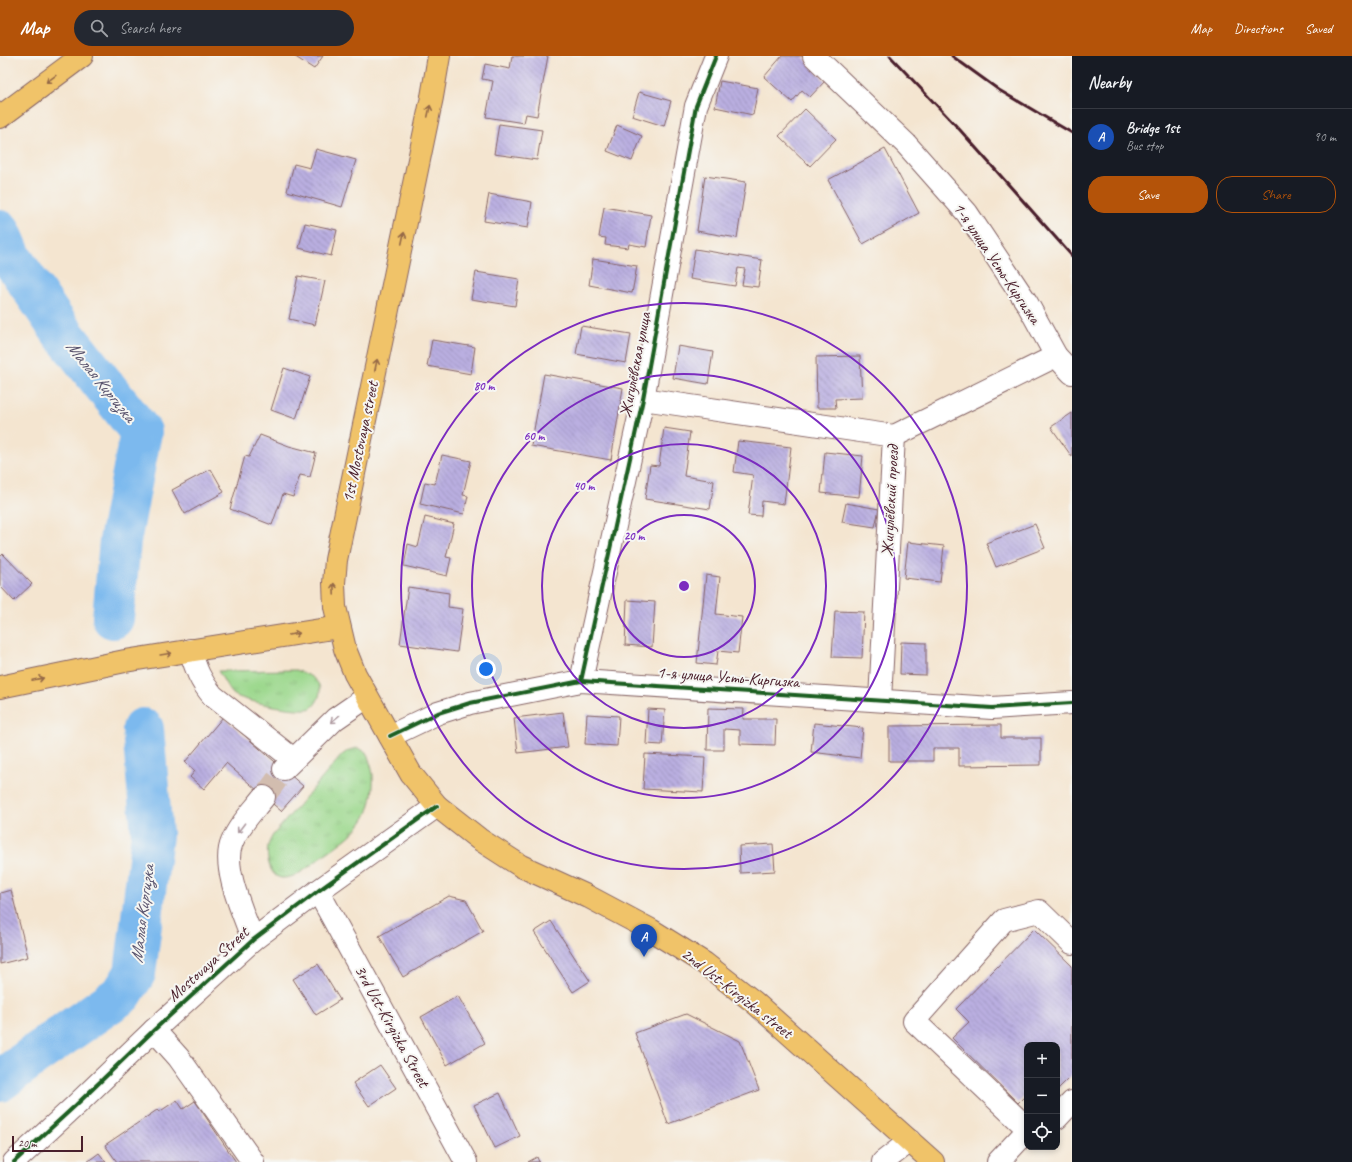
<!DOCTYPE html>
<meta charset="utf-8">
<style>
body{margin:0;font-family:Caveat,sans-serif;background:#242831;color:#f1f3f6}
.controls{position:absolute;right:12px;bottom:12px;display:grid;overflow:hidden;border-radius:8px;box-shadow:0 2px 6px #0003}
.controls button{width:36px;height:36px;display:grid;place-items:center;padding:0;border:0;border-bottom:1px solid #363941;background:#171b24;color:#f1f3f6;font:20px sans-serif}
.scale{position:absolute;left:12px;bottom:10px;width:71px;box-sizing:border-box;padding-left:4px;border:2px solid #4a1f2b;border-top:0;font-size:11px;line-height:14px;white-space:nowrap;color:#4a1f2b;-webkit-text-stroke:3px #f6f6f2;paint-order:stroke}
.you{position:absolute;left:486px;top:613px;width:14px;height:14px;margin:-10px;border:3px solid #fff;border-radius:50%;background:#1a73e8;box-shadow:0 0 0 6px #1a73e833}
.badge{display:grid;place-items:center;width:26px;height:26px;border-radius:50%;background:#b45309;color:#fff;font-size:13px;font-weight:700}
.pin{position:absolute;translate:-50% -33px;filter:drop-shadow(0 1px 2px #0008)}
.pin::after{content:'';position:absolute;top:21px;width:14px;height:12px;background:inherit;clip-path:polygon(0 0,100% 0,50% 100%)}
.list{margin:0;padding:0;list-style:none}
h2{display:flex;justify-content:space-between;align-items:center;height:52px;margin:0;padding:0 16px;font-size:17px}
h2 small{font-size:13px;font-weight:400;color:#9ea1a6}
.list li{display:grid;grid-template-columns:26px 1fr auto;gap:12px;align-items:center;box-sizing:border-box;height:56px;padding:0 16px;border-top:1px solid #363941}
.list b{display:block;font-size:15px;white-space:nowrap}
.list p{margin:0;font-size:13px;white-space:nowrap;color:#9ea1a6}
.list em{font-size:13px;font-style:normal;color:#9ea1a6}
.actions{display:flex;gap:8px;padding:12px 16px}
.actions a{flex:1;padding:9px 0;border:1px solid #b45309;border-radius:16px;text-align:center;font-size:14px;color:#b45309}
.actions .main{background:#b45309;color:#fff}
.icon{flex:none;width:22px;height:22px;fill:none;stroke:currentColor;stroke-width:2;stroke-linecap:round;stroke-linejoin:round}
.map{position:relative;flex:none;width:1072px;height:1106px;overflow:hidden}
header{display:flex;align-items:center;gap:24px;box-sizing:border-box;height:56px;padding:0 20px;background:#b45309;color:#fff}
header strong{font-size:19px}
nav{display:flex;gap:22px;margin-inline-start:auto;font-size:14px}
.search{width:280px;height:36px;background:#242831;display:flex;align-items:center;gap:10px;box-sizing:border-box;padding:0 14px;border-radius:22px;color:#9ea1a6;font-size:15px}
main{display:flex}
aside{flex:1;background:#171b24}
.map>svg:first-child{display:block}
</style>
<header>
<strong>Map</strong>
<div class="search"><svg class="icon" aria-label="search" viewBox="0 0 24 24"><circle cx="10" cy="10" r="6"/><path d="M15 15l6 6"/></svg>Search here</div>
<nav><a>Map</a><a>Directions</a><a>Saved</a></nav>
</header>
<main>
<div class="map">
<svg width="1072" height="1106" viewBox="0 0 1072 1106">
<defs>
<pattern id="grass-tufts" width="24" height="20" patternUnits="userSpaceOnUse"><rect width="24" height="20" fill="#9cd88d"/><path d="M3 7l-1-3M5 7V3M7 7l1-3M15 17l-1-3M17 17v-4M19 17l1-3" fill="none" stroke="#88b97a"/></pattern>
<pattern id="building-back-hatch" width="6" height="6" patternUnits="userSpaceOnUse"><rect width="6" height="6" fill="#baafe1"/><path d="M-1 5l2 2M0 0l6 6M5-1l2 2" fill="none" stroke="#998eb7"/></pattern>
</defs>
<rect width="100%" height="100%" fill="#f6f6f2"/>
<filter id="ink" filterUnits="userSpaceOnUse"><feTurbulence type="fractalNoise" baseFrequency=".025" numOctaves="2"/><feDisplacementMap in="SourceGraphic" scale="8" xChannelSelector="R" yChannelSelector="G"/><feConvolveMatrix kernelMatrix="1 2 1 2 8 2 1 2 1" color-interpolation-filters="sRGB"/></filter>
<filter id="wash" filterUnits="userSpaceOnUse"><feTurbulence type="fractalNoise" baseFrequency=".012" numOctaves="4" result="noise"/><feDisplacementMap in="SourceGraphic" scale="16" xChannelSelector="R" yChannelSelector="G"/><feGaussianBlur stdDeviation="0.9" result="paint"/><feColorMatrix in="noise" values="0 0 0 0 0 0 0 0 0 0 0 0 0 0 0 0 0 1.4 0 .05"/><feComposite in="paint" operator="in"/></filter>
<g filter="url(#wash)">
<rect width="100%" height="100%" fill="#f4e5d0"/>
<g fill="url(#grass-tufts)" stroke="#737c5c">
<path d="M296 614C309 619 326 625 318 643 317 646 314 650 311 652 301 657 241 645 233 638 227 632 223 622 218 615Z"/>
<path d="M358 692 366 696C369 703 372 711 373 719 374 734 371 754 362 766 352 781 334 791 320 802 310 810 297 822 283 822 269 822 266 800 268 790 269 786 271 782 273 779L342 699 349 694Z"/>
</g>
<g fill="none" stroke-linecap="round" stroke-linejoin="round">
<g stroke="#7bb9ee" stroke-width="42">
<polyline points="0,175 12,203 61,275 141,376 120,485 113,562"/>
<polyline points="0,1025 36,998 122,938 135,917 152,779 143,673"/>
</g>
</g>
<g id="blocks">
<g fill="url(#building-back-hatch)">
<polygon points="294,0 323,0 314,13"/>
<polygon points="512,0 548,0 537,60 526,58 524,67 486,61 493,25 482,23 485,8 510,13"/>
<polygon points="782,0 803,0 825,25 810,41 802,34 792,46 764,21"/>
<polygon points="720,25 758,32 753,59 715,51"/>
<polygon points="639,36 671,45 664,70 632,60"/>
<polygon points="805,53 836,83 810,110 779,80"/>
<polygon points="499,68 542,74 537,104 494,98"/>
<polygon points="617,69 642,80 632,105 607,95"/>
<polygon points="316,93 356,104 342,151 287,135 294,108 310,112"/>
<polygon points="885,93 919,157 863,188 828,124"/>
<polygon points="705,120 746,126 737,182 697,175"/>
<polygon points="489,138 532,146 528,172 484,165"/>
<polygon points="604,151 651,159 646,191 629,188 628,192 605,189 606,182 599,181"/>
<polygon points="305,167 337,174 331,200 299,192"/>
<polygon points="695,193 762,204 758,231 742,229 745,213 738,212 735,230 690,223"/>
<polygon points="593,203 637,210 632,237 589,229"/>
<polygon points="476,216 519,223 515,250 471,243"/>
<polygon points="298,220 325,225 315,269 289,263"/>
<polygon points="581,270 631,278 626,307 576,298"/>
<polygon points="432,284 475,291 471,318 427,310"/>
<polygon points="678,290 713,296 708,328 673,322"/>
<polygon points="860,300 862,342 835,343 836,352 817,352 816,301"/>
<polygon points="284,312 310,321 296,363 271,354"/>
<polygon points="544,318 623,332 611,404 531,390"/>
<polygon points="1072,357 1072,401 1051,371"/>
<polygon points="664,372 690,376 684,420 714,425 710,453 645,443 650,409 659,410"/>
<polygon points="260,379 289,390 316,397 310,421 300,419 293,441 283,438 272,469 230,453 245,400 249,401"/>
<polygon points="738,385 791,391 784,448 762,445 761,460 748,459 753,419 734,416"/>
<polygon points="825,396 863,400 859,441 821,437"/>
<polygon points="442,399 471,405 463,439 468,440 464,458 420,448 425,426 435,428"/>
<polygon points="211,413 224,436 185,458 172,434"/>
<polygon points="846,447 879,453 875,471 842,466"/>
<polygon points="425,461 454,468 446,501 451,502 447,520 404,510 408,488 418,491"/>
<polygon points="1035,468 1045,492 996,511 986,487"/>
<polygon points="908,486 944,490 940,526 904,522"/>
<polygon points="3,498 32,528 14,545 0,530 0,501"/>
<polygon points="706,519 720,521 716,558 742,561 738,597 718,595 716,609 697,607"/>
<polygon points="408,531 449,537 448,551 463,553 457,596 400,588"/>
<polygon points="627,544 655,546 652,591 625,589"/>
<polygon points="835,555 864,556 862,602 832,601"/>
<polygon points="901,586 926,587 926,619 900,618"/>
<polygon points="708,652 744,653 743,663 776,663 775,689 740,688 740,674 724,673 724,694 707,694"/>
<polygon points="648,653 665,654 662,689 646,688"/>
<polygon points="563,656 568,691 518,697 514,662"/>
<polygon points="587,658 619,660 617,690 585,688"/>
<polygon points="223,661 303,730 281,755 226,707 204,733 190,721 195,715 185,706"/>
<polygon points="814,667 863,672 860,702 811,696"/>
<polygon points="1001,669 1001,682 1041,682 1041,709 959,710 959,692 933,692 933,705 889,705 889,670"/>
<polygon points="645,698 705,701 703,736 643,733"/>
<polygon points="773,788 775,815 740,817 739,790"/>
<polygon points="11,834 28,901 0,908 0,837"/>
<polygon points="449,840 466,844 483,875 403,921 379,880"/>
<polygon points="551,865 590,925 573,936 534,876"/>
<polygon points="1034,873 1072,910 1072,1019 1057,1034 1057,989 1027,989 1027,1038 1018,1047 952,982 969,966 956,953"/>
<polygon points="318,908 340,944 316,959 293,923"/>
<polygon points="458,940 485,987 447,1009 421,961"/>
<polygon points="686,958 740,985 759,1034 668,1068 635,977"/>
<polygon points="380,1009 396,1032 369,1050 353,1027"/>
<polygon points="500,1037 520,1080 495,1092 474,1049"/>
<polygon points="177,1044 183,1053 195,1045 236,1106 117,1106 105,1089 157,1054 159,1056"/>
<polygon points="99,1097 106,1106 87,1106"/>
<polygon points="537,1101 539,1106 528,1106"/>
</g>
</g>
</g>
<g filter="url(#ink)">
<use href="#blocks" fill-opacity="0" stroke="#866465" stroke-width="1"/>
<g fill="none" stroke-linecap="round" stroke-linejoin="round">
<polyline stroke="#d2bdaf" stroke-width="22" stroke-dasharray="22 11" stroke-linecap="butt" points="264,741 284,714"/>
<g stroke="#866465" stroke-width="24">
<g id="minor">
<polyline points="814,0 906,88 967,157 1027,247 1056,300 1072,317"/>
<polyline points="643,343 894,380 880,644"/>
<polyline points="894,380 1056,300"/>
<path d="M190 594C196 613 200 625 213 640L293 703"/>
<polyline points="581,625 643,343 696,50 716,0"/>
<polyline points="390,680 438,657 470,647 581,625 992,652 1072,647"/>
<polyline points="284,713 335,663 367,641"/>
<polyline points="318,835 466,1106"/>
<path d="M253 884C244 859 221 811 232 786 239 769 253 755 264 741"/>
<polyline points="154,974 179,1002 253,1106"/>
<polyline points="1057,1062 1072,1046"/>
<polyline points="1027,1072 914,965 1004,864 1039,855 1072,887"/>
<polyline points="14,1106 76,1049 154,974 253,884 318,835 437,750"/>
<polyline points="883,1106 910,1085"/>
<polyline points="998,1106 1027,1075"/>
</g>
</g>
<g stroke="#866465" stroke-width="24">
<g id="major">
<polyline points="439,0 432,41 336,504 334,527 335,551 345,593 355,618 411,718 437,750 479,783 521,810 589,841 651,874 704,907 754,946 933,1106"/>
<polyline points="0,61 82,0"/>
<polyline points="0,631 125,605 339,571"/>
</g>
</g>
<use href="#minor" stroke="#fff" stroke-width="22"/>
<use href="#major" stroke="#f0c369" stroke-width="22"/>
<g stroke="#4a1f2b" stroke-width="3">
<polyline points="890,0 960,74 1072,200"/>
<polyline points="952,0 999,34 1072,77"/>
</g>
<g stroke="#f6f6f2" stroke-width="6">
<g id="cycleway">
<polyline points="581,625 643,343 696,50 716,0"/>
<polyline points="390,680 438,657 470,647 581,625 992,652 1072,647"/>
<polyline points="14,1106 76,1049 154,974 253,884 318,835 437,750"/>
</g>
</g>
<use href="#cycleway" stroke="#1b5e20" stroke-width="4"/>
</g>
<defs><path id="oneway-shaft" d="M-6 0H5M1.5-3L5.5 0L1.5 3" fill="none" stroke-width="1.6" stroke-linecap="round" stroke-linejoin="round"/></defs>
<g stroke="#956947">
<use href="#oneway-shaft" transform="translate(51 23) rotate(144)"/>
<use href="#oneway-shaft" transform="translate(429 55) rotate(-78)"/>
<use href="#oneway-shaft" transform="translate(403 182) rotate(-78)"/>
<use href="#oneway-shaft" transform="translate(376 309) rotate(-78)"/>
<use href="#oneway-shaft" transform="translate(334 533) rotate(-92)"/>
<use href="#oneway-shaft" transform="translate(294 578) rotate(-9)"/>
<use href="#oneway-shaft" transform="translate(166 598) rotate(-9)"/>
<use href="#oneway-shaft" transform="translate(38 623) rotate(-12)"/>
</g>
<g stroke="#ae9aa0">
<use href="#oneway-shaft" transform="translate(335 663) rotate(141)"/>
<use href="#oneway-shaft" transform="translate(241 772) rotate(127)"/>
</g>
</g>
<g fill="none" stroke="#7b2cbf" stroke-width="2">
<circle cx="684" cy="530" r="71"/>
<circle cx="684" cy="530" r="142"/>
<circle cx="684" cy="530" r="212"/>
<circle cx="684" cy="530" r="283"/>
</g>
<g text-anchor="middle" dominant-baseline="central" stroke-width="4" stroke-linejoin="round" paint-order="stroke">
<g font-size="17" fill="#4a1f2b" stroke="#f6f6f2">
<text transform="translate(997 207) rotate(56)">1-я улица Усть-Киргизка</text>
<text transform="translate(635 309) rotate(-79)">Жигулёвская улица</text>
<text transform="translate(360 386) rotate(-78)">1st Mostovaya street</text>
<text transform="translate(890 445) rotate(-87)">Жигулёвский проезд</text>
<text transform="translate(728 621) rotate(4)">1-я улица Усть-Киргизка</text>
<text transform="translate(208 908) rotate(-42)">Mostovaya Street</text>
<text transform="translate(737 937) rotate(38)">2nd Ust-Kirgizka street</text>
<text transform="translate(392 970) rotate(61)">3rd Ust-Kirgizka Street</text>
</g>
<g font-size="18" font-style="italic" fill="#5b556f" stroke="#f6f6f2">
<text transform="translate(101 325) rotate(51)">Малая Киргизка</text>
<text transform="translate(142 858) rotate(-83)">Малая Киргизка</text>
</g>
</g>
<circle cx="684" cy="530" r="6" fill="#7b2cbf" stroke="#f6f6f2" stroke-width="2"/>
<g font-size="12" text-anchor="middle" font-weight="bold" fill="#7b2cbf" stroke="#f6f6f2" stroke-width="4" stroke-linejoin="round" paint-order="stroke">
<text x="484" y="334">80 m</text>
<text x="534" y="384">60 m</text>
<text x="584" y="434">40 m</text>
<text x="634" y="484">20 m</text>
</g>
</svg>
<div class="controls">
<button>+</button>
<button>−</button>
<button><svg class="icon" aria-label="locate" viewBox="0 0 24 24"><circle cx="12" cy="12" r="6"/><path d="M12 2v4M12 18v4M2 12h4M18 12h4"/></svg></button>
</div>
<div class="scale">20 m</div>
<div class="you"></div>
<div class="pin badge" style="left:644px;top:901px;background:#1a4fb4">A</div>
</div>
<aside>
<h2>Nearby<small></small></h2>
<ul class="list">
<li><span class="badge" style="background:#1a4fb4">A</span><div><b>Bridge 1st</b><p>Bus stop</p></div><em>90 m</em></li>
</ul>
<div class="actions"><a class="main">Save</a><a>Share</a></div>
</aside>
</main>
